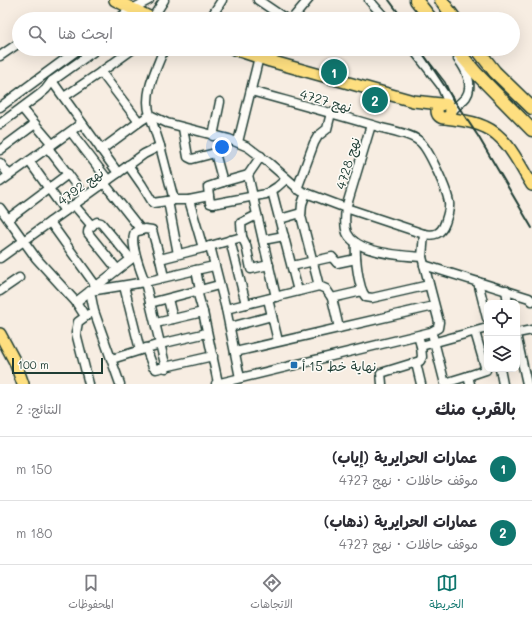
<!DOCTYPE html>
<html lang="ar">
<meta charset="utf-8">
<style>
body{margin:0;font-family:Mali,"Playpen Sans Arabic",sans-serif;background:#f2f2f3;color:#2b2b33;direction:rtl}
.controls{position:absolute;right:12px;bottom:12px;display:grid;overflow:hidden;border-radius:8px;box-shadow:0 4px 16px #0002}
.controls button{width:36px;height:36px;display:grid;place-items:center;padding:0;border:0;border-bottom:1px solid #e1e1e2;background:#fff;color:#2b2b33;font:20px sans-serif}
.scale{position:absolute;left:12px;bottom:10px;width:91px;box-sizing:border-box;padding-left:4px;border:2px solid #1f3d34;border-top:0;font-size:11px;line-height:14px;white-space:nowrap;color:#1f3d34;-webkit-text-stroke:3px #fdfcf7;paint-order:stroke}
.you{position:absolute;left:222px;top:147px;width:14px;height:14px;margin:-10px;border:3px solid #fff;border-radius:50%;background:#1a73e8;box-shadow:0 0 0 6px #1a73e833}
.badge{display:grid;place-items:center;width:26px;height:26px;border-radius:50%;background:#0f766e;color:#fff;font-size:13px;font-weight:700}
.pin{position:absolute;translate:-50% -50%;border:2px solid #fff;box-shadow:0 1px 4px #0006}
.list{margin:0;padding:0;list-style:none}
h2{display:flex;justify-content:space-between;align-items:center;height:52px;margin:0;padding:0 16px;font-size:17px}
h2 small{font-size:13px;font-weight:400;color:#7c7c81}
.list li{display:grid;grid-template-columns:26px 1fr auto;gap:12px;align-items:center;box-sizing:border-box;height:64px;padding:0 16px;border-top:1px solid #e1e1e2}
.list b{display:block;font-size:15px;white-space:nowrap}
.list p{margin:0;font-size:13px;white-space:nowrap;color:#7c7c81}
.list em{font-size:13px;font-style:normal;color:#7c7c81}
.icon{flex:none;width:22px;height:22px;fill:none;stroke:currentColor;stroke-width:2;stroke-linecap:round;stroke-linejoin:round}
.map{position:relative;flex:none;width:532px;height:384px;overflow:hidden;direction:ltr}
.search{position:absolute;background:#fff;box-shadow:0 4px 16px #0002;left:12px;right:12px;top:12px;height:44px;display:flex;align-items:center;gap:10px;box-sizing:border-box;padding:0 14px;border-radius:22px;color:#7c7c81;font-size:15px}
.sheet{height:180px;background:#fff}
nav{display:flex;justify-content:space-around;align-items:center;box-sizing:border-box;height:56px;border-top:1px solid #e1e1e2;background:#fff;font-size:11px;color:#7c7c81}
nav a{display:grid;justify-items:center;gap:2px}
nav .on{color:#0f766e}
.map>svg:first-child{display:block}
</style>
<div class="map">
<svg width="532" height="384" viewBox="0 0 532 384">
<rect width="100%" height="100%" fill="#f7ede2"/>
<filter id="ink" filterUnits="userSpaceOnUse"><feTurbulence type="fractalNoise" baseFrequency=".025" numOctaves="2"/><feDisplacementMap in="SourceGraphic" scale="8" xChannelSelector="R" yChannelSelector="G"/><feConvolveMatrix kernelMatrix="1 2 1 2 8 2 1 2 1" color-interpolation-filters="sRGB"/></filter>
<g filter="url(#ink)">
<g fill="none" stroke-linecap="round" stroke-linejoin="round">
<g stroke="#1f3d34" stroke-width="11">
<g id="minor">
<polyline points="258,0 286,19"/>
<polyline points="369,0 386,19"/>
<polyline points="118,19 132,9 149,0"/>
<polyline points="152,19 164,0"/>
<polyline points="210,19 222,0"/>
<polyline points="292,19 308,0"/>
<path d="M164 49C156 70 143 93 150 115L167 123 229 139 248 147 269 163 301 191 346 208 424 234 422 257 439 322 438 328 431 332 216 384"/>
<polyline points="413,49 441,85 450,106"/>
<polyline points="0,56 19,43"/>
<polyline points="270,61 276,49"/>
<polyline points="101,72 139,122 150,115 160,146 144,154 118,173"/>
<path d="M251 91C294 103 339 115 382 128 393 131 411 134 419 141 428 147 448 192 449 203 450 209 447 217 445 223 441 234 435 236 424 234"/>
<polyline points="64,97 101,72 133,49"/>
<polyline points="0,107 79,49"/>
<path d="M452 111C456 106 462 102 466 97 474 85 466 69 458 59"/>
<polyline points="0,124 39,95 46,89 52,81 97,49"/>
<polyline points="35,124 52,144"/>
<path d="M371 125 346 208C345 216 344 225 347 233 356 253 403 256 422 257"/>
<polyline points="183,128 188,157 192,159 215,153 223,182 248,175 261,156"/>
<polyline points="71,132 108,180"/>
<polyline points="213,136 220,102"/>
<polyline points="238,142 259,57"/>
<polyline points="160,146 174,200 189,200 209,196 208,187 223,182"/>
<polyline points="47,147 68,174"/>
<polyline points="0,150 35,124 22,108"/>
<polyline points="101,150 139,122"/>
<polyline points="29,161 65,211"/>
<polyline points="0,163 9,175"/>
<polyline points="128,165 142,185 153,203 174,200"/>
<polyline points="248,175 276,297"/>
<polyline points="0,182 82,123"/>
<polyline points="104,183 141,230"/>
<polyline points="297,189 314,143 318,136 327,129 331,113"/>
<polyline points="272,191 298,291"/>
<polyline points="306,193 302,204 301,216 319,286"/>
<polyline points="209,196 210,203 213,204 266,194 277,187 286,179"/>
<polyline points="189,200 203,248 242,237 241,223 257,215"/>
<polyline points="168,201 178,254"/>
<polyline points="74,205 92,226"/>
<polyline points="0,208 36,258 76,302 85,316"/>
<polyline points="8,219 68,174 85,197"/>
<polyline points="280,219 301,213"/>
<polyline points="50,222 96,286"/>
<polyline points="242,237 246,245 251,269 269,265"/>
<polyline points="230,240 246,304"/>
<polyline points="263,240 284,236"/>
<path d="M356 243C355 255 358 289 366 297L372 298 429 285"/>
<polyline points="210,246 226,309 240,378"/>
<polyline points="0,258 118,173 52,81"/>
<polyline points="424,265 529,298 532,301"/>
<polyline points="292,266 332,257 337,263 356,259"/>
<path d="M117 269 88 233C88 228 92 224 97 222L101 223 131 259"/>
<polyline points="196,270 214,266"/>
<polyline points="164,277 160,259 203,248"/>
<polyline points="478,282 487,318"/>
<polyline points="124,286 140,350"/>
<polyline points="506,290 508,303"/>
<polyline points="0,291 19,278"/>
<polyline points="197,291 203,312"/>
<polyline points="332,298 339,328"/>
<polyline points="168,299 173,319"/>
<polyline points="76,302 135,256"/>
<polyline points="150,303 219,285"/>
<polyline points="226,309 319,286 326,289 332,298 362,291"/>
<polyline points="89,314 78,322 76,333 89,384"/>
<polyline points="272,316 278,341"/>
<polyline points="156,323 203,312 218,383"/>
<polyline points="230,327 272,316 268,299"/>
<polyline points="517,333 532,330"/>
<polyline points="418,336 421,346 487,328"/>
<polyline points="433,337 445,384"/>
<polyline points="517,339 527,384"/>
<polyline points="146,348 153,367 156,369 213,356"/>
<polyline points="235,352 434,306"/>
<polyline points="112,359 160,344 207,333"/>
<polyline points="416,363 421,384"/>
<polyline points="166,368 145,282 196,270 200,290"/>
<polyline points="500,369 503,384"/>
<polyline points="445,383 468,376"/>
<path d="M120 384 94 311 90 291 145 282C141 272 129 241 135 232L145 229 152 230 160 259"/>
<polyline points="382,384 381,373 420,361 422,357 421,346"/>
<polyline points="470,384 468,376 486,370 475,332"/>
</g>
</g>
<g stroke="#1f3d34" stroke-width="14">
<g id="major">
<polyline points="115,0 153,19"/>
<polyline points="234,49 270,61 413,101 441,104"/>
<circle cx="444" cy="111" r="7"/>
<path d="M446 118C459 120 473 121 485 127 508 137 519 165 532 185"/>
<polyline points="0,334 15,362 23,384"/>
</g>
</g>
<g stroke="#1f3d34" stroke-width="15">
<g id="highway">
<polyline points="416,0 431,19"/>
<polyline points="441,0 455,19"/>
<polyline points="456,49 477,74 532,130"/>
<polyline points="477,49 495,72 532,108"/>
</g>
</g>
<use href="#minor" stroke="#fdfcf7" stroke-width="8"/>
<use href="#major" stroke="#fedf80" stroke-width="11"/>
<use href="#highway" stroke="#fedf80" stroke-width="12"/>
<g stroke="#1f3d34" stroke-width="2">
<polyline points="389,0 403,19"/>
<polyline points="420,49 478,136 532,228"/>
</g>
</g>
</g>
<rect fill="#1f6fb2" stroke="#fdfcf7" stroke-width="1.5" x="290" y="361" width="8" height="8" rx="2"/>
<g text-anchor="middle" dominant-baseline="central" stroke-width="3" stroke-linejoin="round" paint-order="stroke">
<g font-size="13" fill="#1f3d34" stroke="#fdfcf7">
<text transform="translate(326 100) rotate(16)">نهج 4727</text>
<text transform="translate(347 163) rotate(-73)">نهج 4728</text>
<text transform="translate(80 186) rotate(-36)">نهج 4792</text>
</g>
<g font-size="13" fill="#1f3d34" stroke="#fdfcf7" text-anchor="start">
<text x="302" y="365">نهاية خط 15 أ</text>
</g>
</g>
</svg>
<div class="controls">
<button><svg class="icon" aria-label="locate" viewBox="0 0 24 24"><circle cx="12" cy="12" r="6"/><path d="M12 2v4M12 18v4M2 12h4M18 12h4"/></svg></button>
<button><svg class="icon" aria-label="layers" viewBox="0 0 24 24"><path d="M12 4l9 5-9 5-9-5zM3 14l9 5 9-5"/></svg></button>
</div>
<div class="scale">100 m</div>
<div class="you"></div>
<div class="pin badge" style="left:334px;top:72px">1</div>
<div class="pin badge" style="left:375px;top:100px">2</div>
<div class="search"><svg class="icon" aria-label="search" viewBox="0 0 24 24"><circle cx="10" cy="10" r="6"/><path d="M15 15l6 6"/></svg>ابحث هنا</div>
</div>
<section class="sheet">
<h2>بالقرب منك<small>النتائج: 2</small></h2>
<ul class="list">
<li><span class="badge">1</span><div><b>عمارات الحرايرية (إياب)</b><p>موقف حافلات · نهج 4727</p></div><em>150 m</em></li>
<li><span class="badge">2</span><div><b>عمارات الحرايرية (ذهاب)</b><p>موقف حافلات · نهج 4727</p></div><em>180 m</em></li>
</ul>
</section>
<nav>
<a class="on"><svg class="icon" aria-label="map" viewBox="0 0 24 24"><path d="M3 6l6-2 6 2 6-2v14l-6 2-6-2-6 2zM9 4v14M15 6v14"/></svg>الخريطة</a>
<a><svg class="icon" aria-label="directions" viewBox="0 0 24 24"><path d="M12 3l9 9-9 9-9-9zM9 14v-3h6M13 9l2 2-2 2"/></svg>الاتجاهات</a>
<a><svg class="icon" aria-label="saved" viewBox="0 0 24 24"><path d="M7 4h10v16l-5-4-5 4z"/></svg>المحفوظات</a>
</nav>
